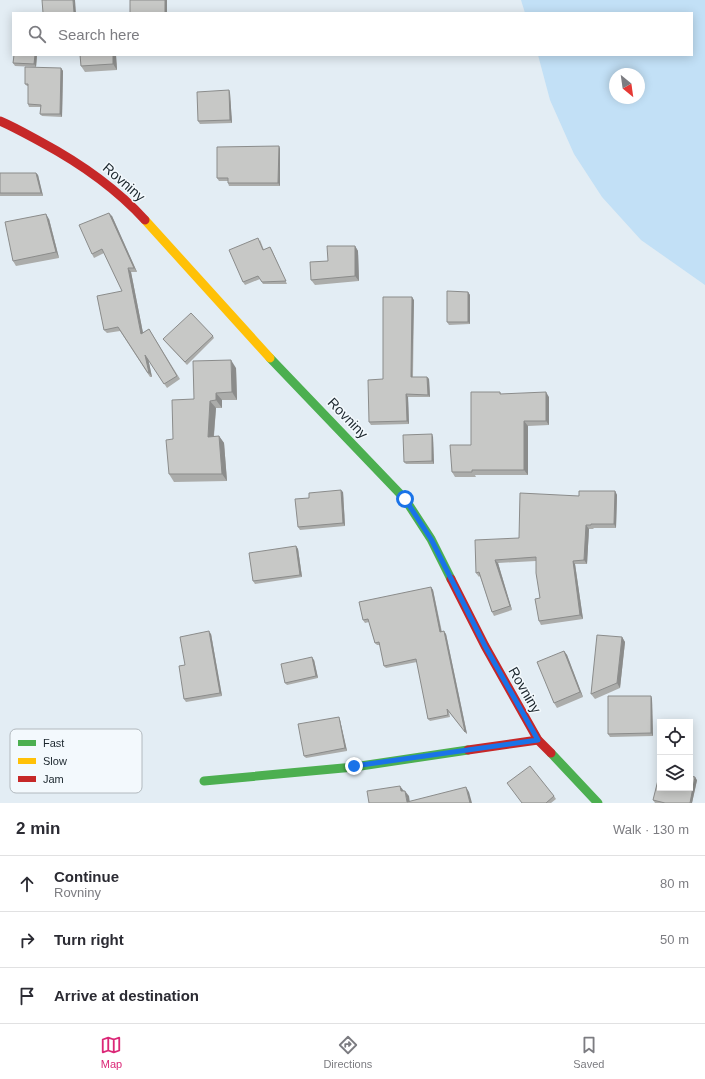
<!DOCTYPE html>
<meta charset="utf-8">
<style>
body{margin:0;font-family:Arial,sans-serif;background:#f7f7f7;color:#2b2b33}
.controls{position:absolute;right:12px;bottom:12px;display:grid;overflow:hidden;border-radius:0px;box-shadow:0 2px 10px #0003}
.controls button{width:36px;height:36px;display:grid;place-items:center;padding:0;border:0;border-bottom:1px solid #e1e1e2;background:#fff;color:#2b2b33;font:20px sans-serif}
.compass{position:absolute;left:609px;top:68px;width:36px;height:36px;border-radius:50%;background:#fff;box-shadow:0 2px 10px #0003;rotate:151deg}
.stop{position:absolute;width:12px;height:12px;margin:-9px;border:3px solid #1a73e8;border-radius:50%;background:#fff}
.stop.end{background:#1a73e8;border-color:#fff;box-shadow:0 1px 4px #0008}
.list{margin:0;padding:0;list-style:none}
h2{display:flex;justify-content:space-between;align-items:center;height:52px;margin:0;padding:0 16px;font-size:17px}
h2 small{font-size:13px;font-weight:400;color:#7c7c81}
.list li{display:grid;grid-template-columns:26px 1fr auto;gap:12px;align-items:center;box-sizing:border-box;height:56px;padding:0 16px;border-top:1px solid #e1e1e2}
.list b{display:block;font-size:15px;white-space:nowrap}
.list p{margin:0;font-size:13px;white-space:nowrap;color:#7c7c81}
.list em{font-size:13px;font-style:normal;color:#7c7c81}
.icon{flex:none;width:22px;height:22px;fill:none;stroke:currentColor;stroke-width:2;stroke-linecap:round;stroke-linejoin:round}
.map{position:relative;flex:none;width:705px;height:803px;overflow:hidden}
.search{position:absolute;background:#fff;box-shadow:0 2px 10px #0003;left:12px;right:12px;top:12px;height:44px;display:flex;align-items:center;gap:10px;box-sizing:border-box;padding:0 14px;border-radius:0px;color:#7c7c81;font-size:15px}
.sheet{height:220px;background:#fff}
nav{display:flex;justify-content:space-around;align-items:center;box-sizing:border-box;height:56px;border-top:1px solid #e1e1e2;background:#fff;font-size:11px;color:#7c7c81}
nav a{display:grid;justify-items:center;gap:2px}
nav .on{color:#db2777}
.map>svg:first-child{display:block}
</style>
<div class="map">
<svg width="705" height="803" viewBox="0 0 705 803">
<rect width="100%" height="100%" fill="#e3edf4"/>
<path fill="#c2e0f6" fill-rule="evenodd" d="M521 0H705V285L641 240 602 197 574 154 550 100 538 55H692V13H525ZM615 74H639V98H615Z"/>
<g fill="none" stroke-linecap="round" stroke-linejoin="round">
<g stroke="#4caf50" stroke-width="9">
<polyline points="270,358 405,499 431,539 451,579"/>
<polyline points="551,753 598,803"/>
<polyline points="204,781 354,767 468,750"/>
</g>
<polyline stroke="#ffc107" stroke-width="9" points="145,220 270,358"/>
<g stroke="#c62828" stroke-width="9">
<path d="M0 121C14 127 28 135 41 142 80 163 115 187 145 220"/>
<polyline points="451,579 485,646 538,740 551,753"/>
<polyline points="468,750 538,740"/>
</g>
</g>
<g fill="#abacaa">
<polygon points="14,55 37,55 36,67 15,66 13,63"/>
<polygon points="80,55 116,55 117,70 85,72 81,66"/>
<polygon points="61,68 63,71 62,117 42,116 40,114 41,107 29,107 28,104 28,86 27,86 25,84"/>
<polygon points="229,90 230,93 232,123 200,124 198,121"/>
<polygon points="279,146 280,149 280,186 229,186 228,183 228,181 219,181 217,178"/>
<polygon points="0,173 36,173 38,175 43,196 0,196"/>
<polygon points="112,216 137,272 131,272 143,333 149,329 180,379 167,388 148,359 152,377 150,377 120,331 107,333 104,330 122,291 104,253 94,258 92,254"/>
<polygon points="49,219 59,258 16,266 13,261"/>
<polygon points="260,240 264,250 270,247 272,250 287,284 263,284 260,279 245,285 243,282"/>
<polygon points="355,246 358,251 359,281 315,285 311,280 328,261"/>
<polygon points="468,292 470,295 470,324 449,325 447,322"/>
<polygon points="414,300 413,377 427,377 429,379 430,397 408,397 409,424 371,425 369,422 383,379"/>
<polygon points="213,336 214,338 187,365 163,339"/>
<polygon points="236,368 237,400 222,400 222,408 216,408 214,436 219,436 224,443 227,481 174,482 169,474 173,439 194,399"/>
<polygon points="500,392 501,394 549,397 549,425 528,426 528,475 475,475 476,477 455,477 452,472 471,445"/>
<polygon points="433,437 434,464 406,464 404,462"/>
<polygon points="615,491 617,495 616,528 594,528 593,529 589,529 587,564 575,564 583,619 541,625 539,621 540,598 536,561 498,563 512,610 494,616 492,612 480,576 479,577 476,573 519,538 579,496"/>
<polygon points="343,492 345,526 300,530 298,527 309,498"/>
<polygon points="296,546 298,549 302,577 255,584 253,581"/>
<polygon points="431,587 433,590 442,632 446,634 467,734 449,712 450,717 430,721 428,719 417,662 386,668 384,666 380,645 377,645 375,643 369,622 365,623 363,620"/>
<polygon points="211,634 222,696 186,702 184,699 185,665"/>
<polygon points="622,637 625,642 620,688 595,699 591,694"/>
<polygon points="564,651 567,655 583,697 557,708 554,703"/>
<polygon points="314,660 318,678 287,685 285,683"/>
<polygon points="651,696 652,699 653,736 610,737 608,734"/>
<polygon points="340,720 347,751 306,758 304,756"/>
<polygon points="697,780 692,803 655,803 653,800"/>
<polygon points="554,796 556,799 551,803 522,803"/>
</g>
<g fill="#8b8c8b">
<polygon points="73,0 75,0 76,13 74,13"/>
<rect x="165" y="0" width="2" height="13"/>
<polygon points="35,55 37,55 36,67 34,64"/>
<polygon points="113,55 116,55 117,70 113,64"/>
<polygon points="61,68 63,71 62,117 60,114"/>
<polygon points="229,90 230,93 232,123 230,120"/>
<polygon points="279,146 280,149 280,186 278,183"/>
<polygon points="36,173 38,175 43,196 41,193"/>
<polygon points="109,213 112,216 137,272 134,268"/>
<polygon points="46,214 49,219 59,258 56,252"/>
<polygon points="355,246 358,251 359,281 355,276"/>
<polygon points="128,268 131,272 144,338 141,334"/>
<polygon points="468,292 470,295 470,324 468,322"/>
<polygon points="412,297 414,300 412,379 411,377"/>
<polygon points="145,355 148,358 152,377 149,373"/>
<polygon points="231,360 236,368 237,400 232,392"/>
<polygon points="427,377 429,379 430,397 428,395"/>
<polygon points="546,392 549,397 549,425 546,421"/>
<polygon points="216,393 222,400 222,408 216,400"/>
<polygon points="406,394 408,397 409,424 407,421"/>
<polygon points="210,401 216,408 213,444 208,437"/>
<polygon points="524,421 528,426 528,475 524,470"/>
<polygon points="432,434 433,437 434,464 432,461"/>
<polygon points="219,436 224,443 227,481 222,474"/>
<polygon points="341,490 343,492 345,526 343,523"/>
<polygon points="615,491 617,495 616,528 614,524"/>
<polygon points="586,525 589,529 587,564 584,560"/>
<polygon points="296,546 298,549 302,577 300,575"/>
<polygon points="495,560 498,563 512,610 510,606"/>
<polygon points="573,561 575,564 583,619 580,615"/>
<polygon points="431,587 433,590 442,635 440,632"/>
<polygon points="209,631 211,634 222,696 220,693"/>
<polygon points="444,631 446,634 467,734 465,732"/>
<polygon points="622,637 625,642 620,688 617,683"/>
<polygon points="564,651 567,655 583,697 580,692"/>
<polygon points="312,657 314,660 318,678 316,676"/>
<polygon points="651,696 652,699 653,736 651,733"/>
<polygon points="339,717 340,720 347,751 345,748"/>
<polygon points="695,777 697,780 692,803 690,803"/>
<polygon points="400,786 404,791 401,791"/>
<polygon points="466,787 469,792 472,803 470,803"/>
<polygon points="405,791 409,796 410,803 407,802"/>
</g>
<g fill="#c7c8c6" stroke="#8b8c8b">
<polygon points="42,0 73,0 74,13 43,13"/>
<rect x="130" y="0" width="35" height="13"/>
<polygon points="14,55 35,55 34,64 13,63"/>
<polygon points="80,55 113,55 113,64 81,66"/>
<polygon points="25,67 61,68 60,114 40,114 41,105 28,104 28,84 25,84"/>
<polygon points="229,90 230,120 198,121 197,92"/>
<polygon points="279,146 278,183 228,183 228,178 217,178 217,147"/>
<polygon points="0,173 36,173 41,193 0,193"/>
<polygon points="109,213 134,268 128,268 141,334 149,329 177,376 164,384 145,355 149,373 148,373 118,327 104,330 97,296 122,291 102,249 92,254 79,225"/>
<polygon points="46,214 56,252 13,261 5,222"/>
<polygon points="258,238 263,250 270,247 286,281 262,282 258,276 243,282 229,250"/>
<polygon points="327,246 355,246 355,276 311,280 310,262 328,261"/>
<polygon points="447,291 468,292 468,322 447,322"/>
<polygon points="383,297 412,297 411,377 427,377 428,395 406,394 407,421 369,422 368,380 383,379"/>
<polygon points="191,313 213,336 185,362 163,339"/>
<polygon points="231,360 232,392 216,393 216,400 210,401 208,437 219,436 222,474 169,474 166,440 173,439 172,400 194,399 193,361"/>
<polygon points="471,392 500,392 500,394 546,392 546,421 524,421 524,470 472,470 472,472 452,472 450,445 471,445"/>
<polygon points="432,434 432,461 404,462 403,435"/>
<polygon points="341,490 343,523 298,527 295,499 309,498 309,493"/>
<polygon points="579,491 615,491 614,524 591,524 591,525 586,525 584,560 573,561 580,615 539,621 535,599 540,598 536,573 536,557 495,560 510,606 492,612 479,572 476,573 475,540 519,538 520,493 579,496"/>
<polygon points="296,546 300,575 253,581 249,553"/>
<polygon points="431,587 440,632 444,631 465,732 447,709 448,715 428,719 416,659 384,666 379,642 375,643 368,619 363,620 359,602"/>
<polygon points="209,631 220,693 184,699 179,666 185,665 180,637"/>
<polygon points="597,635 622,637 617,683 591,694"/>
<polygon points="564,651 580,692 554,703 537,662"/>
<polygon points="312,657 316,676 285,683 281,664"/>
<polygon points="608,696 651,696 651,733 608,734"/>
<polygon points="339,717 345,748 304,756 298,724"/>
<polygon points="530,766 554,796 546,803 522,803 507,783"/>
<polygon points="660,772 660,788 690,788 690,776 695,777 690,803 665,803 653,800"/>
<polygon points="400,786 401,791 405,791 407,802 466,787 470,803 369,803 367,791"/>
</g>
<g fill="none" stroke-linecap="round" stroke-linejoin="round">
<polyline stroke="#1a73e8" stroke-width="5" points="354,766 538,740 485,646 431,539 405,499"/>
</g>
<g text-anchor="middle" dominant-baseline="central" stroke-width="3" stroke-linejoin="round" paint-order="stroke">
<g font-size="14" fill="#1a252c" stroke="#f3f9fd">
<text transform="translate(124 182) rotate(41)">Rovniny</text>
<text transform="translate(348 418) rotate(46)">Rovniny</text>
<text transform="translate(525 690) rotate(60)">Rovniny</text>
</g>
</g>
<rect x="10" y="729" width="132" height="64" rx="6" fill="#f3f9fd" stroke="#b2b9be" stroke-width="1"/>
<rect x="18" y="740" width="18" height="6" fill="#4caf50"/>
<rect x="18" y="758" width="18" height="6" fill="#ffc107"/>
<rect x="18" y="776" width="18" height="6" fill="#c62828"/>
<g font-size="11" fill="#1a252c">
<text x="43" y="747">Fast</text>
<text x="43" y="765">Slow</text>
<text x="43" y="783">Jam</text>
</g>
</svg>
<div class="controls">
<button><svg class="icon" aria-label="locate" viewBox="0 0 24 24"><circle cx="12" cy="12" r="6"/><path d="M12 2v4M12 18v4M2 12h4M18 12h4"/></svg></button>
<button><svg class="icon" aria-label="layers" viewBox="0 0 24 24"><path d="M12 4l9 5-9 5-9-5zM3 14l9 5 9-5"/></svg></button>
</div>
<svg class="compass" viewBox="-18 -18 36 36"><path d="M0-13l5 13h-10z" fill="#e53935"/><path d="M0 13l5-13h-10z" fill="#7c7c81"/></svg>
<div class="stop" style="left:405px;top:499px"></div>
<div class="stop end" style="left:354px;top:766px"></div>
<div class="search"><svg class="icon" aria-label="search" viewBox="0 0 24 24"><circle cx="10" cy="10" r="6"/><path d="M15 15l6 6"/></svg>Search here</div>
</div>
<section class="sheet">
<h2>2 min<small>Walk · 130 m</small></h2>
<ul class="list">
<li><svg class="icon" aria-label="ahead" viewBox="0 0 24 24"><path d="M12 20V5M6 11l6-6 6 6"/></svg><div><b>Continue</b><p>Rovniny</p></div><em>80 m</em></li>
<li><svg class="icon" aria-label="right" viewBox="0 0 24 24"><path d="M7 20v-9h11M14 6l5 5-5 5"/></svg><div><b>Turn right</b></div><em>50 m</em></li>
<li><svg class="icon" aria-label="arrive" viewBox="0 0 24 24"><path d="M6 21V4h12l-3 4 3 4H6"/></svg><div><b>Arrive at destination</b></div></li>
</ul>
</section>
<nav>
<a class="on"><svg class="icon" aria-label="map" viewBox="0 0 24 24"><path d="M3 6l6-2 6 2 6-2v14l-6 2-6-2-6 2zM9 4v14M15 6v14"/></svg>Map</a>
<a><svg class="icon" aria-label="directions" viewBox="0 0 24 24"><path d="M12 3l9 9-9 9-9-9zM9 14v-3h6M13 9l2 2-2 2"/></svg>Directions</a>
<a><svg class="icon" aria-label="saved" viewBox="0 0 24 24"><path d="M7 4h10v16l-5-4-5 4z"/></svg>Saved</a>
</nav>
